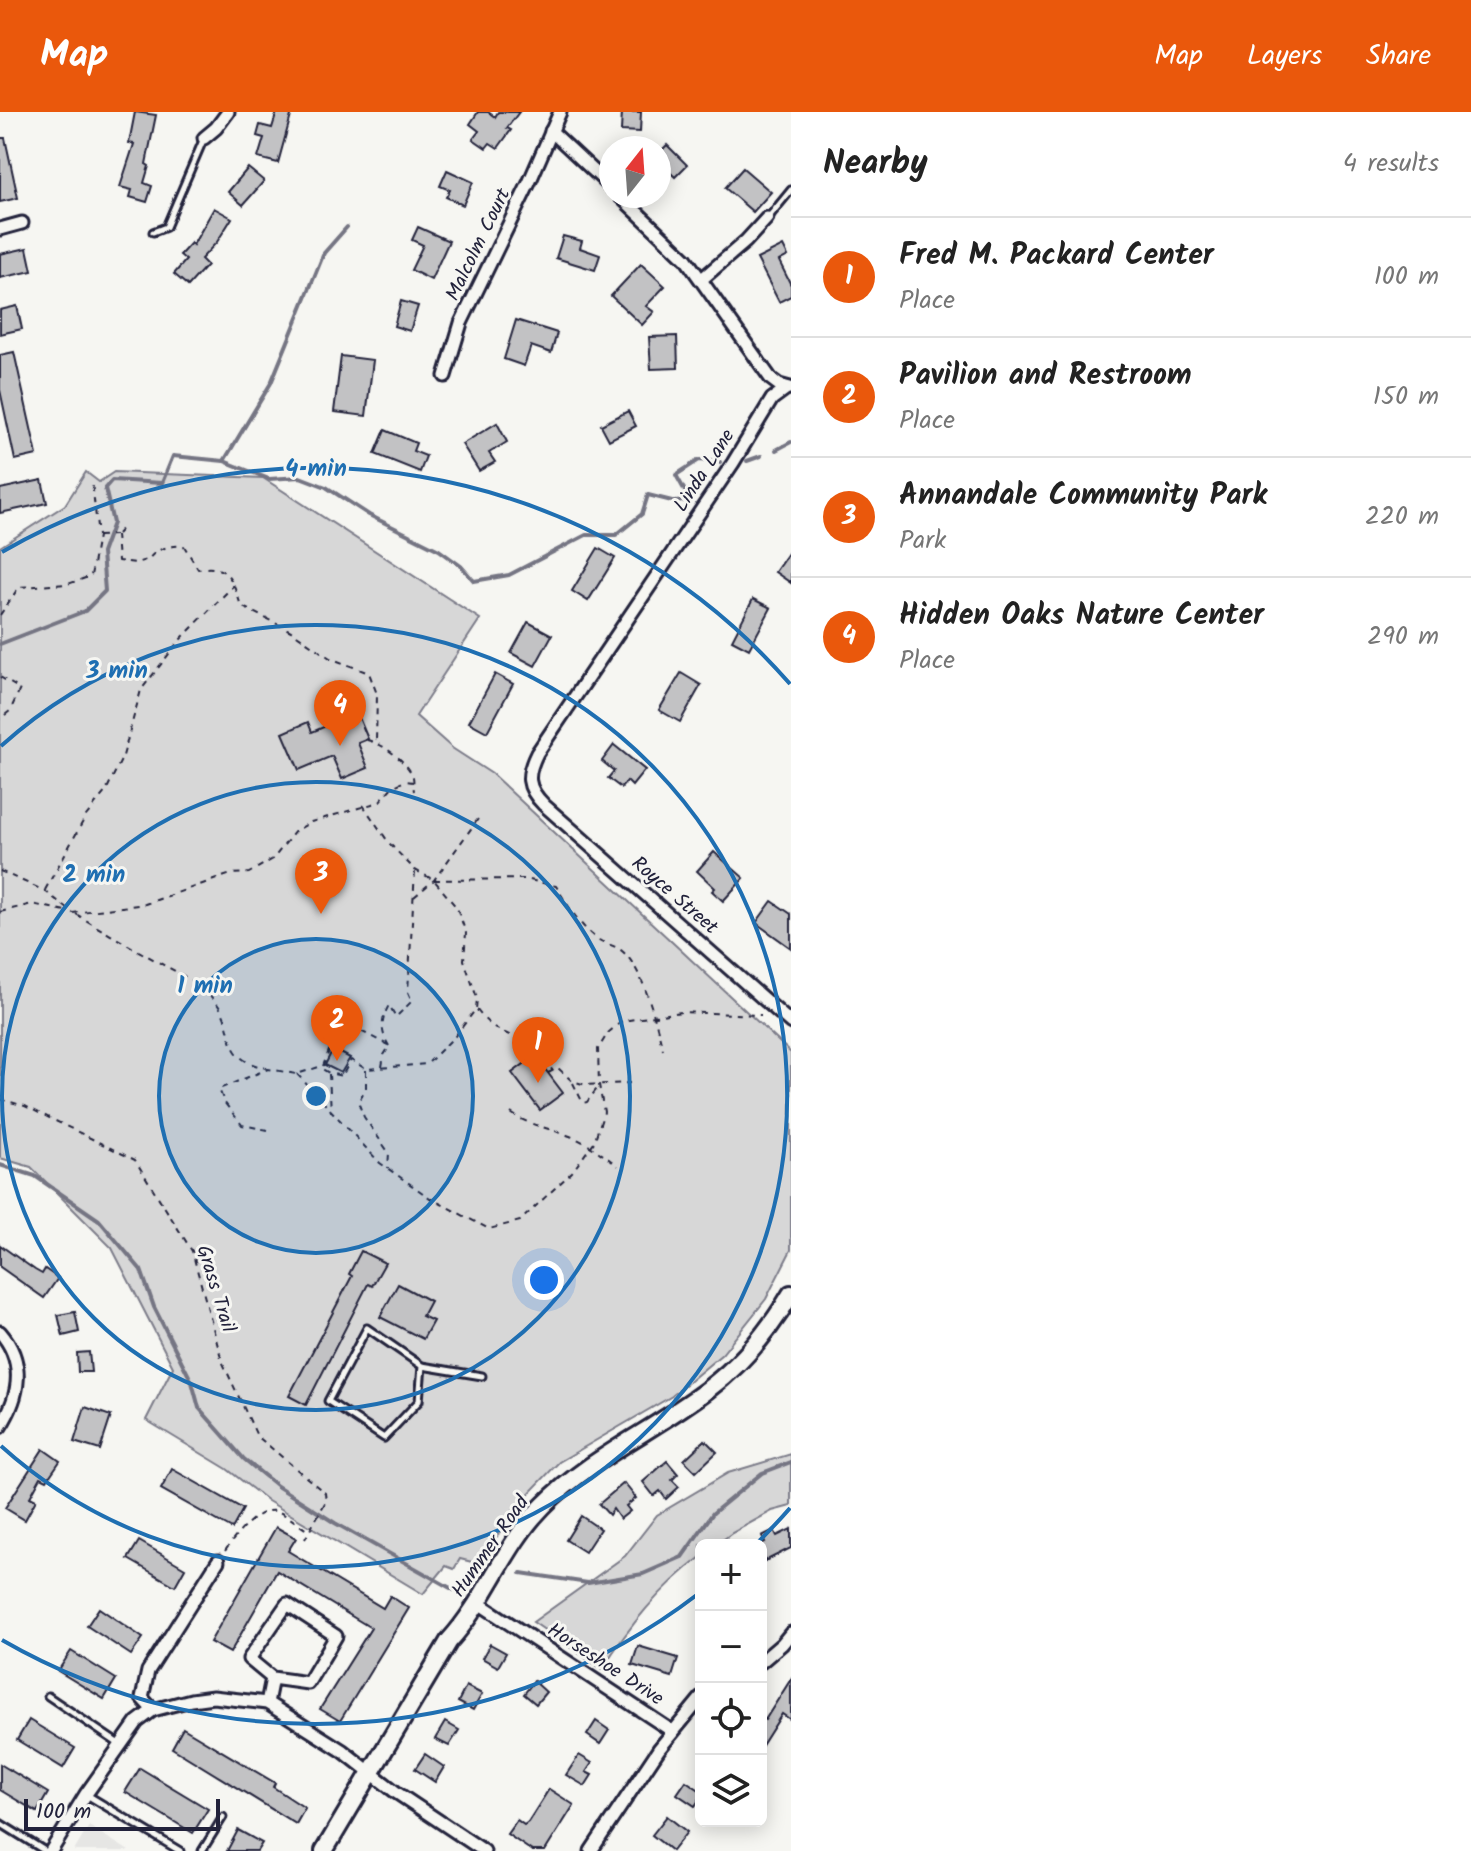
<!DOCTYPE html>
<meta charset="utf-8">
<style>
body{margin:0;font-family:Kalam,sans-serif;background:#f2f2f2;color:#222}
.controls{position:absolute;right:24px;bottom:24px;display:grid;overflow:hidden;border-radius:12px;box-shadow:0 4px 20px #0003}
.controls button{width:72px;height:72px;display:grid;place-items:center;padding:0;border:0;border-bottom:2px solid #e0e0e0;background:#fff;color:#222;font:40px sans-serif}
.compass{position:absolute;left:599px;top:24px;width:72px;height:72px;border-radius:50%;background:#fff;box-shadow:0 4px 20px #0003;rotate:17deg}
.scale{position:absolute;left:24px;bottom:20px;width:196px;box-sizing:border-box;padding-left:8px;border:4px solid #22223b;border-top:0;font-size:22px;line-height:28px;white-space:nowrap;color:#22223b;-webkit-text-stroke:6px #f6f6f2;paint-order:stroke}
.you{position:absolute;left:544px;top:1168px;width:28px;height:28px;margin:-20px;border:6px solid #fff;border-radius:50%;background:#1a73e8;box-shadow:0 0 0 12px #1a73e833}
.badge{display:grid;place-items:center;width:52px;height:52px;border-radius:50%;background:#ea580c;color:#fff;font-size:26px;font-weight:700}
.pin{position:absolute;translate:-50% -66px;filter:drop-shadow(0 2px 4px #0008)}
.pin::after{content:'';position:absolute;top:42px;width:28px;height:24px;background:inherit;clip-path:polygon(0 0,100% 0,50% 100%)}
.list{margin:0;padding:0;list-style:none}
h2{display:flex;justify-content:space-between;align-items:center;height:104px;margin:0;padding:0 32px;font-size:34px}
h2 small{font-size:26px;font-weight:400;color:#767676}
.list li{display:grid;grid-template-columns:52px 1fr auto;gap:24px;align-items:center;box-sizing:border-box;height:120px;padding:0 32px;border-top:2px solid #e0e0e0}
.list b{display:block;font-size:30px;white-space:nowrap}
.list p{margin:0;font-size:26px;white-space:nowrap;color:#767676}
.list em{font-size:26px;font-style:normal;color:#767676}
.icon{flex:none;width:44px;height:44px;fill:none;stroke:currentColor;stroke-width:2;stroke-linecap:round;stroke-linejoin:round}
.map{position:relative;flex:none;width:791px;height:1739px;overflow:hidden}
header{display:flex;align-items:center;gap:48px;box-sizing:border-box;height:112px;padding:0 40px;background:#ea580c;color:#fff}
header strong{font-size:38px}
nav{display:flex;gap:44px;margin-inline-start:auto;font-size:28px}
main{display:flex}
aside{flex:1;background:#fff}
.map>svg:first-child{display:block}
</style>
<header>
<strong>Map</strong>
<nav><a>Map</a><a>Layers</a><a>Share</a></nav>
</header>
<main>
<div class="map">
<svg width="791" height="1739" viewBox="0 0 791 1739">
<rect width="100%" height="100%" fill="#f6f6f2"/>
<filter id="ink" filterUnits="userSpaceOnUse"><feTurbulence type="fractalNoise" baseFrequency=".0125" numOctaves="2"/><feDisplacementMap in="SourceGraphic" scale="16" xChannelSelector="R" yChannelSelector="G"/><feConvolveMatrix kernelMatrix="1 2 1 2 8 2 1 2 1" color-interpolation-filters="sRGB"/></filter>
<g filter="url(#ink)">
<polygon fill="#e6e6e4" points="89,1714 129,1739 74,1739"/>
<g fill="#d7d7d7" stroke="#7c7c89" stroke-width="2">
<polygon points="86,360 99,370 114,360 263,366 480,507 416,604 452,636 492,662 791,941 791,1138 766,1187 722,1242 672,1284 559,1350 514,1397 480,1452 460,1447 454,1457 446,1454 423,1482 268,1389 227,1357 146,1308 173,1255 112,1136 31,1055 0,1046 0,435 65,393"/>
<path d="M791 1342V1394L772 1399 732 1421 716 1433H701V1445C660 1476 630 1513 602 1557L533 1510 625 1444 657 1403 728 1361Z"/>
</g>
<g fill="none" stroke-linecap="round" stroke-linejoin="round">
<g stroke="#757583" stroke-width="4">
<polyline points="776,338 791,330"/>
<polyline points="224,349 269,367 300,365 326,375 369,403 439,438 461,454 474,469 509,463 586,423 616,423 642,402 648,383 676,390 690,388 676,363 699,348 720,350"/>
<polyline points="747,349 761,344"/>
<polyline points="0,532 85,499 105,479 102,441 113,411 105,376 112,368 162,371 173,344 224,349 271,271 324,141 347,115"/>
<polyline points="0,1053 35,1064 99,1108 141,1158 154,1195 192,1270 199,1296 244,1347 277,1374 335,1411 454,1478"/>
<polyline points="521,1461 588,1471 643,1462 682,1445 713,1401 762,1361 791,1350"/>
</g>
</g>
<g fill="#c2c2c4" stroke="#22223b" stroke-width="2">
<polygon points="135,0 156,3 146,52 149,54 144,71 152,74 147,90 130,85 132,78 120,75 134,32 129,31"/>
<polygon points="277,0 292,0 278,51 258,46 264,26 257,24 260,13 272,16"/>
<polygon points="478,0 488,0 495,5 498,0 519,0 507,16 511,18 498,36 490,31 486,36 473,27 479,19 470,12"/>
<polygon points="622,0 641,0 640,20 621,19"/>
<polygon points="0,26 5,26 18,86 0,90"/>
<polygon points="667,33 687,53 675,65 659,50 659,41"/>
<polygon points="248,56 264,69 243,93 228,80"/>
<polygon points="743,56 771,80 753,100 725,76"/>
<polygon points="447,58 473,70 463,93 446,85 450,78 440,74"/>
<polygon points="214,96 232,106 217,130 201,147 207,153 188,174 174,162 186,148 180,143 191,131 193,133"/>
<polygon points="418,115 449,129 431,168 411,158 423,133 412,128"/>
<polygon points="563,124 582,129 580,136 600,143 595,158 556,146"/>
<polygon points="783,134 788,144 779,149 791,173 791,184 779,190 757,147"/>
<polygon points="27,136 32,159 0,166 0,142"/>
<polygon points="641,152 665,174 646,194 654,200 642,213 611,184"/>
<polygon points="401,189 418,194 410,219 394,214"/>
<polygon points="17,194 22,217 0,222 0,198"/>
<polygon points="516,208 557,221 551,241 531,234 524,254 504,247"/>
<polygon points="677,224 678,256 651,257 649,225"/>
<polygon points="14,240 37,343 15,348 0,278 0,243"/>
<polygon points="341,244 373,248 366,304 334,300"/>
<polygon points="628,299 636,314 609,328 601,313"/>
<polygon points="497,311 507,330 489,341 495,350 479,359 462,332"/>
<polygon points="385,318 416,331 413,339 426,344 420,360 375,342"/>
<polygon points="42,368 47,391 0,401 0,377"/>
<polygon points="598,436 615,446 588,489 572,479"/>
<polygon points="791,437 791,471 775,460"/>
<polygon points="753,487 771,496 749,537 732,528"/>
<polygon points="528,510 552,523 535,554 511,541"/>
<polygon points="681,561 701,573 680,610 659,598"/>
<polygon points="495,562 513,572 487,620 469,610"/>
<polygon points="357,601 368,627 358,631 368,656 342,667 332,644 299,658 283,621 308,610 312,620"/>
<polygon points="614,633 645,658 632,674 627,669 621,676 608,666 614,659 602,649"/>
<polygon points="714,740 744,766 723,789 712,779 715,776 697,759"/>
<polygon points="772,789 791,802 791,836 756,811"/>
<polygon points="333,937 350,946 341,961 325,953"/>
<polygon points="535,944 563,981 540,998 512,961"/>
<polygon points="0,1133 35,1158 42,1162 45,1157 58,1166 44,1186 0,1155"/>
<polygon points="361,1139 385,1151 372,1174 368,1172 306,1293 289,1284 352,1164 349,1162"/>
<polygon points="398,1172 430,1189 422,1204 433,1209 423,1227 380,1205"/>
<polygon points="75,1200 79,1220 63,1224 58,1203"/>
<polygon points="89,1240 91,1260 78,1260 77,1241"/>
<polygon points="85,1295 111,1304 100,1338 74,1330"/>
<polygon points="705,1328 717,1340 696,1360 684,1348"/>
<polygon points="43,1337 60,1349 47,1368 41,1365 30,1385 36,1388 25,1408 5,1396"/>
<polygon points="667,1349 678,1362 672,1368 679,1375 666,1387 660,1379 654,1384 643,1370"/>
<polygon points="172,1357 243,1397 232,1417 161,1377"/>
<polygon points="624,1371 636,1386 626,1394 630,1399 620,1407 613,1397 609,1403 599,1392"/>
<polygon points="581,1404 600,1417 585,1440 566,1428"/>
<polygon points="276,1415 296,1426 288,1439 383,1496 390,1484 409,1496 340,1609 320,1597 371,1516 277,1459 230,1541 210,1530"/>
<polygon points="791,1417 791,1436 765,1449 761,1433 758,1433 765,1430 762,1424 774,1418 777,1424"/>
<polygon points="139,1429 185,1456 175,1474 128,1447"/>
<polygon points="99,1496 143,1526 131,1543 87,1514"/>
<polygon points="490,1532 506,1541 498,1555 482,1546"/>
<polygon points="638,1534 678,1546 672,1565 632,1553"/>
<polygon points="71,1539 116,1567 104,1587 58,1559"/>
<polygon points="791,1567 791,1608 782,1602 761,1635 761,1606 765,1608"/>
<polygon points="534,1569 546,1580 536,1592 524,1582"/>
<polygon points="466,1574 482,1582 473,1598 458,1590"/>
<polygon points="29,1608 75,1636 63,1656 17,1628"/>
<polygon points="596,1609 609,1618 600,1632 587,1623"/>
<polygon points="445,1610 459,1618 449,1634 435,1627"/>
<polygon points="183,1616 275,1671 273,1675 305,1696 296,1712 172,1636"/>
<polygon points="425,1642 444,1655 435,1670 415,1657"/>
<polygon points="579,1643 592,1651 586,1660 592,1663 585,1674 566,1663"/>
<polygon points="0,1652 48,1681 37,1700 0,1678"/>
<polygon points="140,1656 208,1697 193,1721 125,1680"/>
<polygon points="686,1669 701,1679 701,1685 695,1694 677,1682"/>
<polygon points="549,1677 574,1693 545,1739 532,1739 507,1722 517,1708 524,1713 528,1710"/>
<polygon points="667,1704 687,1720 672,1739 652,1723"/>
<polygon points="238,1718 262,1731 257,1739 227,1739"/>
</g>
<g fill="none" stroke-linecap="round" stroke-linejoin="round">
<g stroke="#22223b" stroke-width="11">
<g id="service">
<polyline points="768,106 791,78"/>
<polyline points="153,120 166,115 204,26"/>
<polyline points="422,1254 367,1216 328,1289 384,1326 419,1289 422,1254 482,1264"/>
<polyline points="48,1584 119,1632"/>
<polyline points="87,1683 180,1739"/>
<polyline points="0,1711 45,1739"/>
<polyline points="202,1739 223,1705"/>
</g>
</g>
<g stroke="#22223b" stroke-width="17">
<g id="minor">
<polyline points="551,19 611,75"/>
<polyline points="204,26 216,16 228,0"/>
<polyline points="620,84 686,147 771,267 779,273 790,276"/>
<polyline points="0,117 22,111"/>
<polyline points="702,167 746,129 767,106"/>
<polyline points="445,264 461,211 529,71 560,0"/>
<path d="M787 276 772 287 733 351 537 641C526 663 526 675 544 693L791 911"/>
<path d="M0 1220C26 1250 20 1284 0 1315"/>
<polyline points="477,1490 672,1619"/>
<polyline points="761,1550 782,1532 791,1521"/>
<polyline points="267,1591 272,1566 249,1547 287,1492 336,1524 308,1571 272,1566"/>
<polyline points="153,1598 142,1586 148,1559 218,1449"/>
<polyline points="51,1739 86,1682 137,1610 153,1598 191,1588 213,1585 267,1591 343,1639 397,1681 484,1739"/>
<polyline points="591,1739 659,1637 701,1586"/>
</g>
</g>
<g stroke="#22223b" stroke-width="22">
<path id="secondary" d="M324 1739 449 1529C486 1489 504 1433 543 1394 591 1345 653 1319 707 1278 741 1253 769 1219 791 1182"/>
</g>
<g stroke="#22223b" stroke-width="2" stroke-dasharray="6 6" stroke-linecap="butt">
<polyline points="117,422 124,414"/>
<path d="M116 423 118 449 136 451 149 447C156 436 172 433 184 434L198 457C229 451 233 469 241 494L291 519 330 546 369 561 377 582 376 630"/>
<polyline points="98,424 115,423"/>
<polyline points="0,503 19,475 68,472 91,464 98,424 92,370"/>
<polyline points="0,565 20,577 10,599 0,607"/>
<path d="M367 628C382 631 408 650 413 665 414 670 413 674 414 679"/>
<polyline points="0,759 45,779 73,801 145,792 231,762 249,761 273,747 295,719 311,710 379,690 392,675 405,669 413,670"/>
<path d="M434 768 525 767 556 774C567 792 581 817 599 828 606 832 616 834 622 839 644 857 656 911 663 938"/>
<polyline points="45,778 86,704 106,679 123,644 141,578 179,529 234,473"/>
<polyline points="414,785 434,768 478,707"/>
<polyline points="0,800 32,792 70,800"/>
<path d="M76 802C103 819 130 834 158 850 178 861 199 870 214 888 239 916 217 947 267 956"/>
<path d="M477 898C494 922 509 920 531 934 540 939 546 950 553 959"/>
<polyline points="317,903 326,909 351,914 388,933"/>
<polyline points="318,904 330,936 323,954"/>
<path d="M389 934C380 919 381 908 389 893L396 905 412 889 408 880 415 758"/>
<polyline points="382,955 384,943 389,935"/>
<polyline points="366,958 366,976 358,990 364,1005 389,1041 388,1056"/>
<polyline points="548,961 558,956 572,969 586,973 630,971"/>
<polyline points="297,962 380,1051 430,1086 489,1117 520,1109 572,1060 594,1030 604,1000 599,973 598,937 608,921 622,909 681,900 761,903"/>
<polyline points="329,962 331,1000"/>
<polyline points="573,971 583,991 587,990 599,974"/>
<polyline points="0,987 25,994 135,1048 192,1139 222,1249 257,1324 325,1381 326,1389 305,1427"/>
<path d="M511 1001C529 1014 550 1016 570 1024 588 1031 602 1042 618 1054"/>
<polyline points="268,1018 242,1013 224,990 219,977 268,957 297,962 319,955 329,961 342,964 351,948 366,957 427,952 455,924 476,897 477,886 464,848 466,821 457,796 434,768 415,758 389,731 363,693"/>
<path d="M225 1439C234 1426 257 1395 275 1399 286 1401 298 1413 309 1419"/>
</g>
<use href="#service" stroke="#f6f6f2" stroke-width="5"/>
<use href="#minor" stroke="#f6f6f2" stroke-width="11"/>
<use href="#secondary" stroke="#f6f6f2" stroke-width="16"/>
</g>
</g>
<circle cx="316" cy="984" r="157" fill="#1f6fb2" fill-opacity=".12"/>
<g fill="none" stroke="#1f6fb2" stroke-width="4">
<circle cx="316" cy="984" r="157"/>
<circle cx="316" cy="984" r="314"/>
<path d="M1 634A471 471 0 1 1 1 1334"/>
<path d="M790 1396A628 628 0 0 1 756 1432M698 1482A628 628 0 0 1 2 1528M2 440A628 628 0 0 1 790 572"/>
</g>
<g text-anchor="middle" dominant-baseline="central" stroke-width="6" stroke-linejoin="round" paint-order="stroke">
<g font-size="20" fill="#22223b" stroke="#f6f6f2">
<text transform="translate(479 133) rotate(-64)">Malcolm Court</text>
<text transform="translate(705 359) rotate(-57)">Linda Lane</text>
<text transform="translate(674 784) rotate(41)">Royce Street</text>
<text transform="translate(215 1177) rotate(73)">Grass Trail</text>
<text transform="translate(491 1435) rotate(-55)">Hummer Road</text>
<text transform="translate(605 1553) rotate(33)">Horseshoe Drive</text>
</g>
</g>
<circle cx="316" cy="984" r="12" fill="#1f6fb2" stroke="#f6f6f2" stroke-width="4"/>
<g font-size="24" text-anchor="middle" font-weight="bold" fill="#1f6fb2" stroke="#f6f6f2" stroke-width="6" stroke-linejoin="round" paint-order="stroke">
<text x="316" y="364">4 min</text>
<text x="117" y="566">3 min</text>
<text x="94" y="770">2 min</text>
<text x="205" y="881">1 min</text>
</g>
</svg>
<div class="controls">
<button>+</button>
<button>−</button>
<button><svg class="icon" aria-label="locate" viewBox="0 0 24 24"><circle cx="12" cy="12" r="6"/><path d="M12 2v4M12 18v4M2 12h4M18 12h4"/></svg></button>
<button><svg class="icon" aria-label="layers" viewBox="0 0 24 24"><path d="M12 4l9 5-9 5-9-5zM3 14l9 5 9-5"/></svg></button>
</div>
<svg class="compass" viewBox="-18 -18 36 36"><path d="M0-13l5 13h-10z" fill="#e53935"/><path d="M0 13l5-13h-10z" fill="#767676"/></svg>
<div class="scale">100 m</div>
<div class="you"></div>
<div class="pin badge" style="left:538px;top:971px">1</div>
<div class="pin badge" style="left:337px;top:949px">2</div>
<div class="pin badge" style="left:321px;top:802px">3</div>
<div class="pin badge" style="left:340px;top:634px">4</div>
</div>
<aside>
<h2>Nearby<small>4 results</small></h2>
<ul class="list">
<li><span class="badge">1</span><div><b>Fred M. Packard Center</b><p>Place</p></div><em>100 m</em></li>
<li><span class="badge">2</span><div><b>Pavilion and Restroom</b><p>Place</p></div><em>150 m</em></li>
<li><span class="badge">3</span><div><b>Annandale Community Park</b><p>Park</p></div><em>220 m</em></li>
<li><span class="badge">4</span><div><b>Hidden Oaks Nature Center</b><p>Place</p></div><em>290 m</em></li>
</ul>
</aside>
</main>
